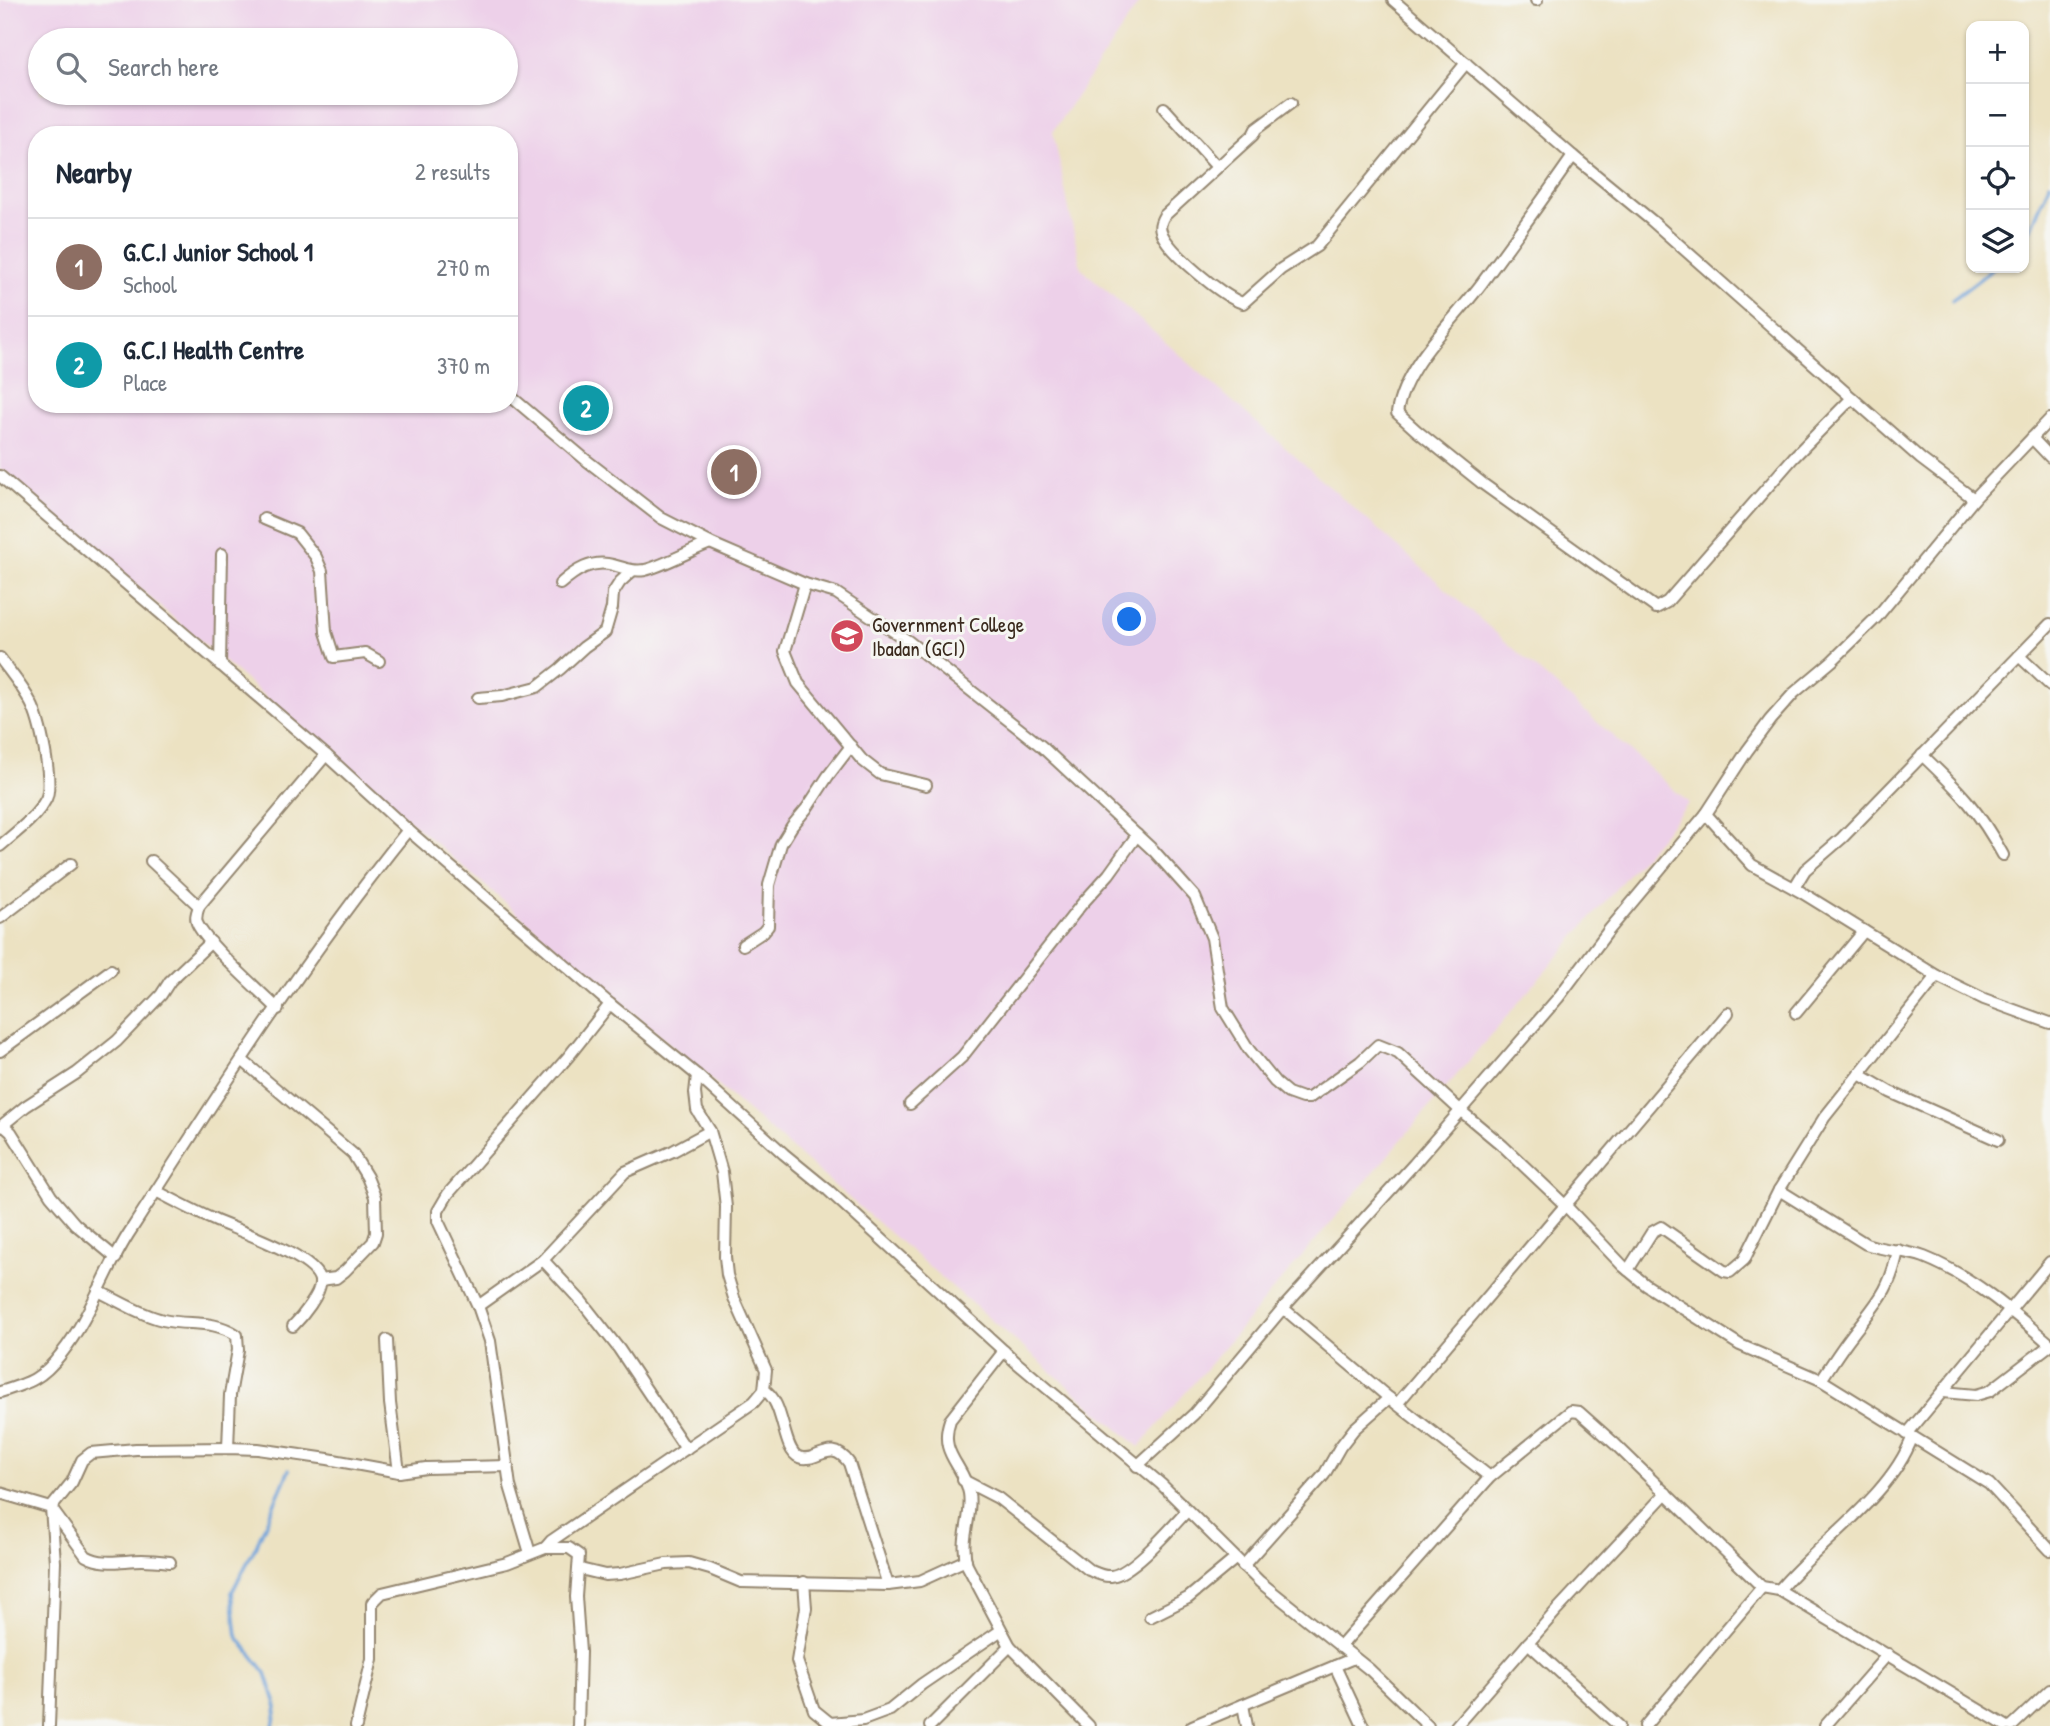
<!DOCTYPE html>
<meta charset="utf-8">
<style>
body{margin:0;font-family:"Patrick Hand",sans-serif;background:#f6f6f7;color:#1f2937}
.controls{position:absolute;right:21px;top:21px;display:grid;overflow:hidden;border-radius:14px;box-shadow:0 2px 5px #0004}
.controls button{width:63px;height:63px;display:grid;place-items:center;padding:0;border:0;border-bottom:2px solid #e0e1e3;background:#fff;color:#1f2937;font:35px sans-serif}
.you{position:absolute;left:1130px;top:620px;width:24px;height:24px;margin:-18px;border:5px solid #fff;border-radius:50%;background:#1a73e8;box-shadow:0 0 0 10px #1a73e833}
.badge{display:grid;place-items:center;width:46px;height:46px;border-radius:50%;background:#1a73e8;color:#fff;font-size:23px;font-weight:700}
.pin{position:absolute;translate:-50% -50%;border:4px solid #fff;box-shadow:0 2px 7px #0006}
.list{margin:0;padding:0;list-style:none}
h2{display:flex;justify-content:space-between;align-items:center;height:91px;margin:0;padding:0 28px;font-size:30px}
h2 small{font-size:23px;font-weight:400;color:#747a83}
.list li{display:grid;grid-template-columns:46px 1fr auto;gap:21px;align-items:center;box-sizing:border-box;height:98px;padding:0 28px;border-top:2px solid #e0e1e3}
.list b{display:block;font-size:26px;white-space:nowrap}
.list p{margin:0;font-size:23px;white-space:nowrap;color:#747a83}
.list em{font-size:23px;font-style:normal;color:#747a83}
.icon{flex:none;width:38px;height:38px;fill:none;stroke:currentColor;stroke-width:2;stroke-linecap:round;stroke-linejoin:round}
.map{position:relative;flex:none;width:2050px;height:1726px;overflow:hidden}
.search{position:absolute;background:#fff;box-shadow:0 2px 5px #0004;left:28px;top:28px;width:490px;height:77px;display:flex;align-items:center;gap:18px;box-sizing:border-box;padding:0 24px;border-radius:38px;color:#747a83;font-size:26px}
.panel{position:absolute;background:#fff;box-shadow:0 2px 5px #0004;left:28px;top:126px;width:490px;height:287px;border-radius:28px}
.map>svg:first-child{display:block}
</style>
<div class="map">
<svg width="2050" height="1726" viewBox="0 0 2050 1726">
<rect width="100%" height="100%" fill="#f6f6f2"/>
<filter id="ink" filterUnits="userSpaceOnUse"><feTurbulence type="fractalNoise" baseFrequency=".0143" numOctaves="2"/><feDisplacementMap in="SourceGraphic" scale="14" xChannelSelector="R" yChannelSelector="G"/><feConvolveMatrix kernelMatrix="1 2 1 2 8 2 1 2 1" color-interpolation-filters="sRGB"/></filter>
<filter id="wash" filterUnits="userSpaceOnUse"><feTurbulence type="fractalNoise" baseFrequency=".00686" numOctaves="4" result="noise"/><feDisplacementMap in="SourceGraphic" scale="28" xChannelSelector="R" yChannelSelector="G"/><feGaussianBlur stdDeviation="1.57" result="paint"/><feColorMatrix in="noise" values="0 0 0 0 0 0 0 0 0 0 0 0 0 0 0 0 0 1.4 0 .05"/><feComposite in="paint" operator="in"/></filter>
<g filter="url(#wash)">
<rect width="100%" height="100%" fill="#ece2c2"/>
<path fill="#edd0e9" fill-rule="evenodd" d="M0 0H1141L1053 131 1081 268 1689 803 1139 1447 0 469ZM40 40H506V93H40ZM37 135H509V404H37Z"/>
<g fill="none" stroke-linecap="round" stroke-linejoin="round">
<g stroke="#6da1d9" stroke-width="3.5">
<polyline points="2024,244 2050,183"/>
<polyline points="1952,300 1994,268"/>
<polyline points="273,1726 277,1707 266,1673 237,1636 232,1592 256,1546 289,1470"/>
</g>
</g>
</g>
<g filter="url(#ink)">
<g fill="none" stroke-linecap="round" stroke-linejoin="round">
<g stroke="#948670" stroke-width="14">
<g id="minor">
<polyline points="1393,0 1573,156 1651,220 1921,459 1974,499"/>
<polyline points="1536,0 1537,0"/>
<path d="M1291 103 1256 129 1253 135 1164 216C1161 221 1159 226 1161 231 1166 250 1224 298 1243 303L1281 269 1317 246 1466 63"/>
<polyline points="1164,108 1217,167"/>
<path d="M1573 156C1543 199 1513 241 1482 283 1454 321 1404 365 1397 413L1417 431 1483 484 1656 608 1667 602 1793 458 1852 398"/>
<polyline points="509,395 586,460 661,518 710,543 805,584 836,593 908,641 1041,746 1154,851 1195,897 1212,938 1223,1008 1249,1050 1275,1082 1288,1093 1302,1098 1309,1098 1360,1062 1378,1045 1398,1053 1461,1111 1503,1146 1566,1206 1623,1266 1646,1285 1740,1345 1821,1380 1989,1484 2050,1550"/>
<polyline points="2032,438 2050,457"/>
<polyline points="0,476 326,755 408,830 610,1004 697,1075 784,1154 828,1190 1017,1363 1161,1484 1260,1582 1370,1670 1428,1726"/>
<polyline points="264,519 297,533 316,557 322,571 326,632 334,657 365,653 379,661"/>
<path d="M560 584C575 571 592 559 613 565 624 568 633 572 645 570 660 567 694 549 710 543"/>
<polyline points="805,584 785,651 798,683 862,760 880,774 926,785"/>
<polyline points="2019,656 2050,685"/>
<path d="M0 658C10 672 23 687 31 703 40 720 54 782 46 799 36 818 16 832 0 846"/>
<polyline points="220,665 222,554"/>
<polyline points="478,698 502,696 537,687 560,669 584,647 605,632 612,608 613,593 620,582 632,571"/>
<path d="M1922 755C1958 789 1979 810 2003 855"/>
<polyline points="1706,814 1752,865 1801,892 1937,976 1984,999 2050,1023"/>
<polyline points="151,861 199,906"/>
<polyline points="1794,888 1805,870 1842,838 2050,624"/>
<polyline points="0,918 71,864"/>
<polyline points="743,945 763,932 768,926 769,885 781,844 792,826 807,808 828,776 851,746"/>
<path d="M278 1009C260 991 206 944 197 923 195 917 197 912 199 906L326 755"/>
<polyline points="1796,1013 1864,931"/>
<polyline points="0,1051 111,970"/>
<polyline points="242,1060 353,1154 367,1177 375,1197 376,1233 373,1242 345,1271 336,1278 320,1280"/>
<polyline points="1859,1074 1890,1092 1998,1140"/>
<polyline points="910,1104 962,1057 1081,905 1109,874 1137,835"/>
<polyline points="3,1125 11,1132 51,1196 75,1224 116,1258"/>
<polyline points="0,1127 26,1106 77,1073 117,1041 161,995 170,981 211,942"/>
<path d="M1779 1190 1866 1244C1885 1251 1905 1250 1924 1257 1972 1276 2012 1311 2050 1344"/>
<path d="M156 1191C175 1201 194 1211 214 1220 236 1230 317 1257 320 1281 322 1293 301 1318 293 1326"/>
<polyline points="543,1260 582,1302 619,1349 686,1449"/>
<polyline points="1628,1270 1652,1232 1661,1227 1724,1271 1730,1272 1744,1260 1779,1190 1824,1118 1937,976"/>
<path d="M98 1291C119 1301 141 1315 163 1320 190 1326 213 1319 237 1335L238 1350 230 1395 228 1448"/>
<polyline points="478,1306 543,1260 625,1172 673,1151 710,1131"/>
<polyline points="1283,1308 1389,1398 1490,1477"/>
<polyline points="387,1340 390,1403 399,1472"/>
<path d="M1004 1351 950 1420C938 1455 964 1464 969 1493 973 1518 959 1538 967 1565L1010 1646 1089 1726"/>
<path d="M1821 1380C1831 1365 1841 1349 1852 1335 1876 1303 1890 1292 1898 1250"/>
<path d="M764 1390C785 1401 782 1451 799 1457 817 1464 830 1437 849 1463L888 1585"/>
<path d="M0 1392C29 1383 42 1379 61 1354 91 1317 105 1269 131 1230 218 1094 307 955 408 830"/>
<polyline points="1943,1392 1976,1395 1990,1391 2050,1345"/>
<polyline points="1397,1404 1728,1013"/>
<polyline points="1907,1434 2050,1262"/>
<polyline points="1137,1466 1194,1414 1283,1308 1414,1164 1558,998 1609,930 1706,814 1747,751 1770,720 1794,693 1832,661 1876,618 1974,499 2050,419"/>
<path d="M963 1480 998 1498 1089 1570C1096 1573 1103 1577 1111 1576 1132 1574 1172 1527 1187 1511"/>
<path d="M0 1493 51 1508 86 1556C104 1566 122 1560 142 1560 151 1560 161 1561 170 1562"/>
<polyline points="545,1548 551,1541 754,1402 764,1390 766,1370 734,1298 727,1275 725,1257 726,1207 722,1172 710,1131 697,1110 695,1093 697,1075"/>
<polyline points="530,1553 510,1486 490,1341 478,1306 438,1221 438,1211 448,1194 568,1057 610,1004"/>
<polyline points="1243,1566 1324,1475 1340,1447 1354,1429 1389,1398"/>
<polyline points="580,1569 605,1575 620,1574 666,1564 689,1563 710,1569 741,1582 888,1585 920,1581 966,1560"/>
<polyline points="804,1582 806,1608 797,1661 814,1710 830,1723 863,1720 890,1710 922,1684 1000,1631"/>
<path d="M1779 1590C1819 1542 1890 1497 1912 1438"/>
<polyline points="1150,1617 1188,1598 1235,1559"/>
<polyline points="1528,1643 1619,1726"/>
<polyline points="1340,1647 1490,1477 1571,1411 1579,1412 1615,1444 1762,1587 1779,1590 2006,1726"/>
<polyline points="1335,1666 1363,1726"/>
<polyline points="1243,1705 1247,1726"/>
<polyline points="49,1726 55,1562 51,1508 72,1482 82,1460 91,1453 136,1449 228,1448 258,1449 328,1459 399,1472 426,1468 508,1466"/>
<polyline points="356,1726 372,1659 372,1603 382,1593 507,1563 545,1548 569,1548 579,1555 576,1597 580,1652 578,1726"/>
<polyline points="930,1726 1010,1646"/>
<polyline points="1192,1726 1354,1658"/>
<polyline points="1456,1726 1557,1610 1666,1493"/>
<polyline points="1645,1726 1762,1587"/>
<polyline points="1825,1726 1888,1654"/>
<polyline points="2012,1726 2050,1690"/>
</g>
</g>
<use href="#minor" stroke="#fff" stroke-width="10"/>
</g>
</g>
<defs>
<g id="school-disc" transform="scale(1.75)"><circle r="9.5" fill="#d1495b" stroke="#f6f6f2"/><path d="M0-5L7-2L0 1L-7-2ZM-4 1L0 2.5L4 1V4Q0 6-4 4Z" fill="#fff"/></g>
</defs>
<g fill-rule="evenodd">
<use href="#school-disc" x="847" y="636"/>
</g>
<g text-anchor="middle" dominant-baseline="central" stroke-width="6" stroke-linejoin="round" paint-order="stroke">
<g font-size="21" fill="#3b2a1e" stroke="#f6f6f2" text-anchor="start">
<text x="872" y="624">Government College<tspan x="872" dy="24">Ibadan (GCI)</tspan></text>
</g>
</g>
</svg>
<div class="controls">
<button>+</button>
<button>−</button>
<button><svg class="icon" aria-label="locate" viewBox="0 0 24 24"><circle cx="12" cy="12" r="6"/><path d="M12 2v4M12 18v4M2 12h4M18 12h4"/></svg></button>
<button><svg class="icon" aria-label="layers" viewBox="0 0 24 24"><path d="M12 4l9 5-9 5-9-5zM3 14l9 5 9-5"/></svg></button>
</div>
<div class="you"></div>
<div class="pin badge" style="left:734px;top:472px;background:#8d6e63">1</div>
<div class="pin badge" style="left:586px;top:408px;background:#0f9aa8">2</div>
<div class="search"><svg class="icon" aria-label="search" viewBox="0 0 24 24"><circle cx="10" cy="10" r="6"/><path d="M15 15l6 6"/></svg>Search here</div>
<section class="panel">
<h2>Nearby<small>2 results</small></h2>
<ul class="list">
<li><span class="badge" style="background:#8d6e63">1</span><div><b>G.C.I Junior School 1</b><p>School</p></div><em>270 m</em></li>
<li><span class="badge" style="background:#0f9aa8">2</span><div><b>G.C.I Health Centre</b><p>Place</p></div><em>370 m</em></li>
</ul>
</section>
</div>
